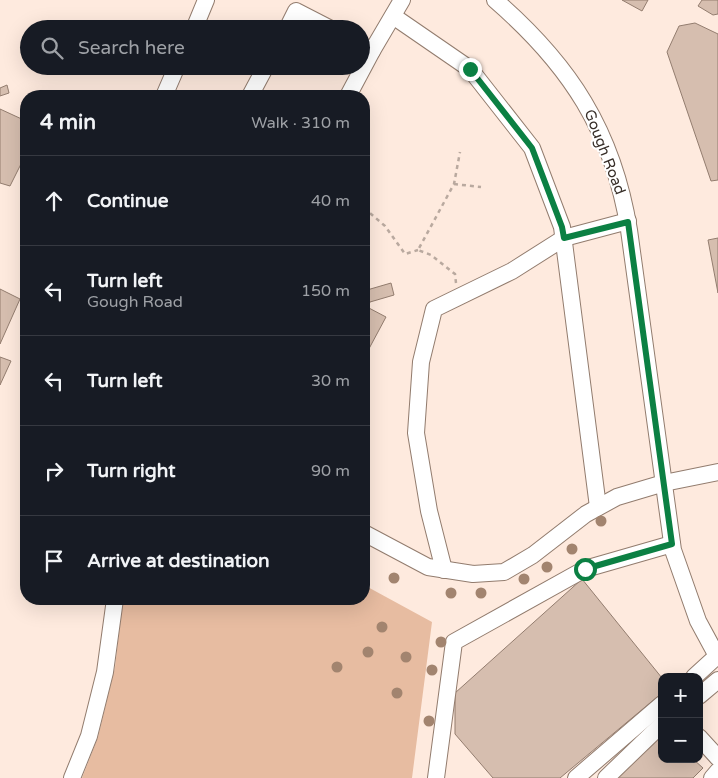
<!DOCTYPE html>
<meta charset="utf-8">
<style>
body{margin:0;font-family:"Varela Round",sans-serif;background:#242831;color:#f1f3f6}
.controls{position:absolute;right:15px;bottom:15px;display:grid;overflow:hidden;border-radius:10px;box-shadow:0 5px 20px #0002}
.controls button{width:45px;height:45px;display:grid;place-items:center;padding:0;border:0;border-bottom:1px solid #363941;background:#171b24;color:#f1f3f6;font:25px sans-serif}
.stop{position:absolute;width:15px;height:15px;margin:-11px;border:4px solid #0b8043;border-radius:50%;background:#fff}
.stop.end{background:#0b8043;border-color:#fff;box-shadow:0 1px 5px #0008}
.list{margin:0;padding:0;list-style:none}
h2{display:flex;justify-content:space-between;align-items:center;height:65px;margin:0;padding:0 20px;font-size:21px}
h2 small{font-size:16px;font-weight:400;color:#9ea1a6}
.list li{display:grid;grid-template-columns:32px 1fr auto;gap:15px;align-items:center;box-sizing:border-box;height:90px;padding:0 20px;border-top:1px solid #363941}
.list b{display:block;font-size:19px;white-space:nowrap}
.list p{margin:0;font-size:16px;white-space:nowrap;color:#9ea1a6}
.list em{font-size:16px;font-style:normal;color:#9ea1a6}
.icon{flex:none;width:28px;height:28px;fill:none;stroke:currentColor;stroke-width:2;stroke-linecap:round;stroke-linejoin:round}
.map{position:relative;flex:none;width:718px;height:778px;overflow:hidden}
.search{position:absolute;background:#171b24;box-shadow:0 5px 20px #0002;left:20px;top:20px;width:350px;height:55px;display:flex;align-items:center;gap:12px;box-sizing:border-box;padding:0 18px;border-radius:28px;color:#9ea1a6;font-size:19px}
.panel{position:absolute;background:#171b24;box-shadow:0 5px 20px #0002;left:20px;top:90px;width:350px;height:515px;border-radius:20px}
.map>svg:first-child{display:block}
</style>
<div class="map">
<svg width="718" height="778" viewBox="0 0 718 778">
<rect width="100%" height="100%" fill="#feeade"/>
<polygon fill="#e7bca1" points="364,585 432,622 412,778 82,778 98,737 115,667 123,599 364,599"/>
<g fill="#d6beaf" stroke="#937d6f">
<polygon points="622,0 648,0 642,11"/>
<polygon points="702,0 718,0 718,14 713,15 698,6"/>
<polygon points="695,23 718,34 718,180 711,181 667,52 679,26"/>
<polygon points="7,85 9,93 0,96 0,88"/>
<polygon points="0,109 26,121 26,154 10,186 0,183"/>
<polygon points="718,238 718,293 708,240"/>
<polygon points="391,283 394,295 370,302 367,307 386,317 364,358 364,288 367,290"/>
<polygon points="0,289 20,299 0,344"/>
<polygon points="0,357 11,361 0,385"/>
<polygon points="582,579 662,678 662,693 560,778 493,778 455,734 455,693"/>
<polygon points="662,729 662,759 693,759 703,768 693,778 615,778"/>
</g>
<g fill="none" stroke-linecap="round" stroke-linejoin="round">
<g stroke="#927c6e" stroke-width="18">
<g id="minor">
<path d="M495 0C570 65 613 131 629 230L673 550 698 621 718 658"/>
<polyline points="393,16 470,69 532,148 562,227 598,507"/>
<polyline points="194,29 206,0"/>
<polyline points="287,29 296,11 331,29"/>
<polyline points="361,45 372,51 402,0"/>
<polyline points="164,96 177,66"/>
<polyline points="250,96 266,66"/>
<polyline points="348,96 372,51"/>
<polyline points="364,533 428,567 473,574 504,572 533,555 586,514 617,497 664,483 718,472"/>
<polyline points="444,570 429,511 416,433 421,362 434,309 512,271 564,238 628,221"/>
<polyline points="694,677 717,656"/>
<polyline points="699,696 718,680"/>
<polyline points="699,737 718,758"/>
<polyline points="72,778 89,736 105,672 115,599"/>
<polyline points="436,778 454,642 585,569 672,544"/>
<polyline points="576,778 662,704"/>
<polyline points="606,778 662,724"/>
<polyline points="712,778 718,771"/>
</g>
</g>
<g stroke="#b9a99f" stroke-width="2.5" stroke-dasharray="4 4" stroke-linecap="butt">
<polyline points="454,184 481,187"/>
<polyline points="364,208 385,226 405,254 418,250"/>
<polyline points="456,283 455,274 431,255 418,250 454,184 460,152"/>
</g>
<use href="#minor" stroke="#fff" stroke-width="16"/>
</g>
<g fill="#a2846f">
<circle cx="601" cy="521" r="5.5"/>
<circle cx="572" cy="549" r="5.5"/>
<circle cx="547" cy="567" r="5.5"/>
<circle cx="394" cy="578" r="5.5"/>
<circle cx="524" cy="579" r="5.5"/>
<circle cx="451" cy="593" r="5.5"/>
<circle cx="481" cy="593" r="5.5"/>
<circle cx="382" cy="627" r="5.5"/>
<circle cx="441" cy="642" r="5.5"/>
<circle cx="368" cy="652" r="5.5"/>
<circle cx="406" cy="657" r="5.5"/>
<circle cx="337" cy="667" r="5.5"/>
<circle cx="432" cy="670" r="5.5"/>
<circle cx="397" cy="693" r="5.5"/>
<circle cx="429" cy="721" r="5.5"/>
</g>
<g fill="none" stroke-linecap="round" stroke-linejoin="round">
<polyline stroke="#0b8043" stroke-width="6" points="470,69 532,148 562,227 564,238 628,222 672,544 585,569"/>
</g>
<g text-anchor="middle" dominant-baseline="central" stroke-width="4" stroke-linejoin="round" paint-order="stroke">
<g font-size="15" fill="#372e28" stroke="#fff">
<text transform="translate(605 152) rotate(69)">Gough Road</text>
</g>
</g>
</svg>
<div class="controls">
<button>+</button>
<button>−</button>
</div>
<div class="stop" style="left:585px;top:569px"></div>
<div class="stop end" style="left:470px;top:69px"></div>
<div class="search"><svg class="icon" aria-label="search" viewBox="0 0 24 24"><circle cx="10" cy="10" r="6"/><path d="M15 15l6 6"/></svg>Search here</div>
<section class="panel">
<h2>4 min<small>Walk · 310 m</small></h2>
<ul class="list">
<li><svg class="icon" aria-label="ahead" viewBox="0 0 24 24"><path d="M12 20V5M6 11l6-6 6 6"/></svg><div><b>Continue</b></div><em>40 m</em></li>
<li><svg class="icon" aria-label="left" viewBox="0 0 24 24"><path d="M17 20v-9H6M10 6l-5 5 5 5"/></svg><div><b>Turn left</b><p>Gough Road</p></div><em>150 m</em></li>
<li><svg class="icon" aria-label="left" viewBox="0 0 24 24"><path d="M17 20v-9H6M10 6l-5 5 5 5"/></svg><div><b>Turn left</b></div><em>30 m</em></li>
<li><svg class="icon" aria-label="right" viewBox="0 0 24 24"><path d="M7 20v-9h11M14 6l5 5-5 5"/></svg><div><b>Turn right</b></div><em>90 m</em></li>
<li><svg class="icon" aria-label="arrive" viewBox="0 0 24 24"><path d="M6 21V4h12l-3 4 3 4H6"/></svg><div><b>Arrive at destination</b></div></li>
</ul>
</section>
</div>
